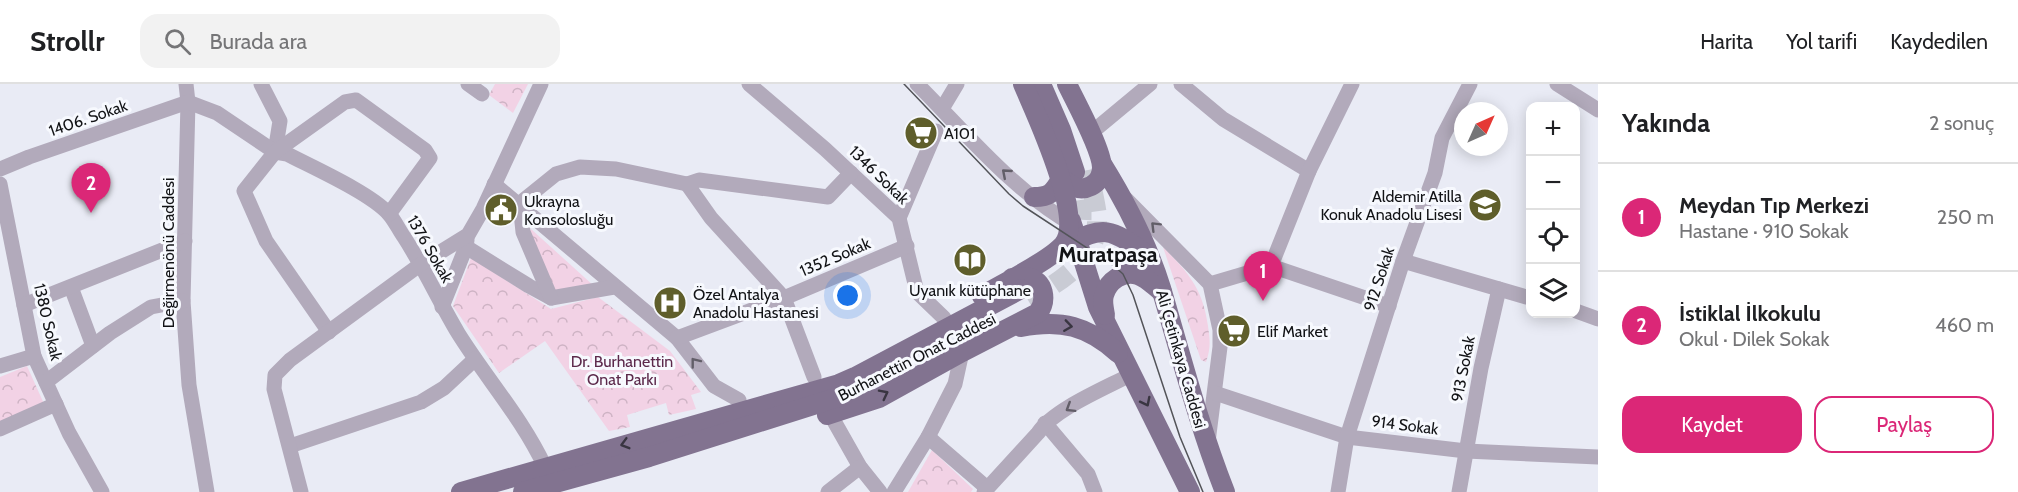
<!DOCTYPE html>
<html lang="tr">
<meta charset="utf-8">
<style>
body{margin:0;font-family:Cabin,sans-serif;background:#f2f2f2;color:#202124}
.controls{position:absolute;right:18px;top:18px;display:grid;overflow:hidden;border-radius:12px;box-shadow:0 3px 15px #0003}
.controls button{width:54px;height:54px;display:grid;place-items:center;padding:0;border:0;border-bottom:2px solid #e0e0e0;background:#fff;color:#202124;font:30px sans-serif}
.compass{position:absolute;left:1454px;top:18px;width:54px;height:54px;border-radius:50%;background:#fff;box-shadow:0 3px 15px #0003;rotate:45deg}
.you{position:absolute;left:848px;top:212px;width:21px;height:21px;margin:-15px;border:4px solid #fff;border-radius:50%;background:#1a73e8;box-shadow:0 0 0 9px #1a73e833}
.badge{display:grid;place-items:center;width:39px;height:39px;border-radius:50%;background:#db2777;color:#fff;font-size:20px;font-weight:700}
.pin{position:absolute;translate:-50% -50px;filter:drop-shadow(0 2px 3px #0008)}
.pin::after{content:'';position:absolute;top:32px;width:21px;height:18px;background:inherit;clip-path:polygon(0 0,100% 0,50% 100%)}
.list{margin:0;padding:0;list-style:none}
h2{display:flex;justify-content:space-between;align-items:center;height:78px;margin:0;padding:0 24px;font-size:26px}
h2 small{font-size:20px;font-weight:400;color:#757577}
.list li{display:grid;grid-template-columns:39px 1fr auto;gap:18px;align-items:center;box-sizing:border-box;height:108px;padding:0 24px;border-top:2px solid #e0e0e0}
.list b{display:block;font-size:22px;white-space:nowrap}
.list p{margin:0;font-size:20px;white-space:nowrap;color:#757577}
.list em{font-size:20px;font-style:normal;color:#757577}
.actions{display:flex;gap:12px;padding:18px 24px}
.actions a{flex:1;padding:14px 0;border:2px solid #db2777;border-radius:18px;text-align:center;font-size:21px;color:#db2777}
.actions .main{background:#db2777;color:#fff}
.icon{flex:none;width:33px;height:33px;fill:none;stroke:currentColor;stroke-width:2;stroke-linecap:round;stroke-linejoin:round}
.map{position:relative;flex:none;width:1598px;height:408px;overflow:hidden}
header{display:flex;align-items:center;gap:36px;box-sizing:border-box;height:84px;padding:0 30px;background:#fff;border-bottom:2px solid #e0e0e0}
header strong{font-size:28px}
nav{display:flex;gap:33px;margin-inline-start:auto;font-size:21px}
.search{width:420px;height:54px;background:#f2f2f2;display:flex;align-items:center;gap:15px;box-sizing:border-box;padding:0 21px;border-radius:18px;color:#757577;font-size:22px}
main{display:flex}
aside{flex:1;background:#fff}
.map>svg:first-child{display:block}
</style>
<header>
<strong>Strollr</strong>
<div class="search"><svg class="icon" aria-label="search" viewBox="0 0 24 24"><circle cx="10" cy="10" r="6"/><path d="M15 15l6 6"/></svg>Burada ara</div>
<nav><a>Harita</a><a>Yol tarifi</a><a>Kaydedilen</a></nav>
</header>
<main>
<div class="map">
<svg width="1598" height="408" viewBox="0 0 1598 408">
<defs>
<pattern id="park-crowns" width="20" height="18" patternUnits="userSpaceOnUse" patternTransform="scale(1.5)"><rect width="20" height="18" fill="#f2d2e5"/><path d="M2 6a3 3 0 1 1 6 0M12 15a3 3 0 1 1 6 0" fill="none" stroke="#ceb3c4"/></pattern>
</defs>
<rect width="100%" height="100%" fill="#e9ebf5"/>
<g fill="url(#park-crowns)">
<polygon points="495,0 528,0 513,29 489,11"/>
<polygon points="531,145 594,202 555,209 529,149"/>
<path d="M1163 163C1188 188 1203 205 1208 242 1210 256 1211 264 1206 278L1201 276Z"/>
<polygon points="471,174 551,225 598,213 670,267 701,308 691,311 696,325 669,331 666,319 627,331 630,343 609,347 545,257 499,289 453,222"/>
<polygon points="27,282 45,322 0,341 0,293"/>
<polygon points="932,366 973,405 971,408 908,408"/>
</g>
<g fill="none" stroke-linecap="round" stroke-linejoin="round">
<g stroke="#c9cbd4" stroke-width="20" stroke-dasharray="20 10" stroke-linecap="butt">
<path d="M1075 165C1084 143 1083 122 1077 100"/>
<path d="M1028 216C1061 197 1100 175 1097 132 1095 116 1091 101 1088 86"/>
</g>
<g stroke="#b2aabb" stroke-width="15">
<polyline points="186,0 188,18 183,217 189,301 207,408"/>
<polyline points="261,0 280,37 275,68"/>
<polyline points="468,0 482,10"/>
<polyline points="749,0 825,65 899,134 917,208 944,234"/>
<path d="M917 0C966 49 1014 108 1075 142"/>
<polyline points="1181,0 1223,35 1309,87"/>
<polyline points="1557,0 1598,26"/>
<polyline points="945,20 957,0"/>
<polyline points="1091,49 1150,0"/>
<path d="M0 85 29 73 188 18 217 29 275 68 287 70C314 84 370 109 389 130 395 137 399 146 404 153 424 184 439 217 458 249 486 294 522 334 545 383"/>
<polyline points="0,100 34,272 69,349 102,408"/>
<polyline points="494,100 677,254 714,302 739,316"/>
<polyline points="687,100 711,134 784,214 814,293"/>
<polyline points="1126,115 1210,200 1220,246 1220,263 1208,358"/>
<polyline points="899,134 936,47"/>
<polyline points="466,163 529,202 551,214 614,203"/>
<polyline points="1403,177 1530,214"/>
<polyline points="1271,182 1309,87 1352,0"/>
<polyline points="1210,200 1271,182 1389,222"/>
<polyline points="71,203 93,262"/>
<polyline points="551,214 523,148 520,119 556,90 580,83 616,85 687,100 699,96 828,113 851,89"/>
<polyline points="24,221 185,157"/>
<polyline points="442,223 466,163 467,156"/>
<polyline points="1576,227 1598,235"/>
<polyline points="329,248 266,157 244,107 275,68 345,18 356,16 425,66 430,74 389,130"/>
<polyline points="677,254 784,214 907,162"/>
<polyline points="0,282 34,272"/>
<polyline points="46,298 110,249 151,223 183,217"/>
<polyline points="1215,309 1347,353 1466,367 1598,373"/>
<polyline points="830,330 860,383 880,408"/>
<polyline points="1045,339 1088,390 1095,408"/>
<polyline points="0,345 56,320"/>
<polyline points="928,353 987,404"/>
<polyline points="290,362 421,318 444,304 475,275"/>
<polyline points="301,408 274,305 275,291 290,276 421,180 468,151 483,125 541,0"/>
<polyline points="828,408 860,383"/>
<polyline points="894,408 928,353 955,300 962,268"/>
<path d="M984 408 1038 349C1054 325 1106 304 1132 290"/>
<polyline points="1338,408 1347,353 1403,177 1435,89 1442,54 1470,0"/>
<polyline points="1459,408 1481,284 1499,205"/>
</g>
<g stroke="#827390" stroke-width="20">
<polyline points="1041,0 1061,46 1075,88"/>
<path d="M1102 80C1125 117 1148 162 1161 204 1181 272 1199 342 1225 408"/>
<path d="M1034 113C1051 113 1053 108 1062 94 1071 102 1079 108 1091 102 1099 98 1102 91 1102 83 1101 64 1076 19 1067 0"/>
<polyline points="1071,137 1098,223 1190,408"/>
<path d="M1065 162C1105 140 1111 145 1146 170"/>
<path d="M982 212C1002 200 1049 177 1063 161 1086 134 1035 29 1023 0"/>
<path d="M1105 231C1104 225 1102 217 1104 211 1108 197 1123 186 1138 191 1147 194 1154 202 1162 208"/>
<path d="M1021 243C1061 235 1088 242 1118 269"/>
<path d="M827 331 879 314 962 268 1038 229C1047 217 1045 196 1027 193 1022 193 1017 194 1012 194"/>
<polyline points="461,408 839,300 855,293 1021,205"/>
<polyline points="523,408 649,373 845,311"/>
</g>
<polyline stroke="#535459" stroke-width="1.5" points="904,0 1009,110 1023,122 1113,181 1123,190 1133,211 1180,353 1203,408"/>
</g>
<defs><path id="oneway-chevron" d="M-2-3.5L2.5 0L-2 3.5" fill="none" stroke-width="1.6" stroke-linecap="round" stroke-linejoin="round" transform="scale(1.5)"/></defs>
<g stroke="#625e68">
<use href="#oneway-chevron" transform="translate(1006 89) rotate(-139)"/>
<use href="#oneway-chevron" transform="translate(1155 142) rotate(-135)"/>
<use href="#oneway-chevron" transform="translate(695 278) rotate(-128)"/>
<use href="#oneway-chevron" transform="translate(1070 324) rotate(148)"/>
</g>
<g stroke="#393541">
<use href="#oneway-chevron" transform="translate(1068 242) rotate(8)"/>
<use href="#oneway-chevron" transform="translate(884 310) rotate(-27)"/>
<use href="#oneway-chevron" transform="translate(1146 318) rotate(63)"/>
<use href="#oneway-chevron" transform="translate(625 360) rotate(164)"/>
</g>
<defs>
<g id="supermarket-disc" transform="scale(1.725)"><circle r="9.5" fill="#5f5e2b" stroke="#f7f9fe"/><path d="M-6-5.5h2.5l.6 2H6L4.5 2H-2.5L-4.4-4H-6ZM-1.5 3.2a1.3 1.3 0 1 0 .1 0ZM3 3.2a1.3 1.3 0 1 0 .1 0Z" fill="#fff"/></g>
<g id="school-disc" transform="scale(1.725)"><circle r="9.5" fill="#5f5e2b" stroke="#f7f9fe"/><path d="M0-5L7-2L0 1L-7-2ZM-4 1L0 2.5L4 1V4Q0 6-4 4Z" fill="#fff"/></g>
<g id="civic-disc" transform="scale(1.725)"><circle r="9.5" fill="#5f5e2b" stroke="#f7f9fe"/><path d="M-.6-6.5H3V-4.5H.6V-3L4-1V1h2V6H-6V1h2V-1L-.6-3ZM-1.2 2.5V6h2.4V2.5Z" fill="#fff"/></g>
<g id="library-disc" transform="scale(1.725)"><circle r="9.5" fill="#5f5e2b" stroke="#f7f9fe"/><path d="M-6-4Q-3-5.5-.7-3.5V5Q-3 3-6 4ZM6-4Q3-5.5 .7-3.5V5Q3 3 6 4Z" fill="#fff"/></g>
<g id="hospital-disc" transform="scale(1.725)"><circle r="9.5" fill="#5f5e2b" stroke="#f7f9fe"/><path d="M-5-5h3v3.5h4V-5h3V5h-3V1.5h-4V5h-3Z" fill="#fff"/></g>
</defs>
<g fill-rule="evenodd">
<use href="#supermarket-disc" x="921" y="49"/>
<use href="#school-disc" x="1485" y="121"/>
<use href="#civic-disc" x="501" y="126"/>
<use href="#library-disc" x="970" y="176"/>
<use href="#hospital-disc" x="670" y="219"/>
<use href="#supermarket-disc" x="1234" y="247"/>
</g>
<g text-anchor="middle" dominant-baseline="central" stroke-width="6" stroke-linejoin="round" paint-order="stroke">
<g font-size="16" fill="#121316" stroke="#f7f9fe">
<text transform="translate(88 34) rotate(-19)">1406. Sokak</text>
<text transform="translate(879 91) rotate(44)">1346 Sokak</text>
<text transform="translate(430 165) rotate(60)">1376 Sokak</text>
<text transform="translate(168 169) rotate(-90)">Değirmenönü Caddesi</text>
<text transform="translate(835 173) rotate(-23)">1352 Sokak</text>
<text transform="translate(1379 195) rotate(-72)">912 Sokak</text>
<text transform="translate(48 238) rotate(77)">1380 Sokak</text>
<text transform="translate(917 273) rotate(-27)">Burhanettin Onat Caddesi</text>
<text transform="translate(1181 275) rotate(74)">Ali Çetinkaya Caddesi</text>
<text transform="translate(1463 285) rotate(-79)">913 Sokak</text>
<text transform="translate(1405 341) rotate(7)">914 Sokak</text>
</g>
<g font-size="16" fill="#121316" stroke="#f7f9fe" text-anchor="start">
<text x="944" y="49">A101</text>
<text x="1462" y="112" text-anchor="end">Aldemir Atilla<tspan x="1462" dy="18">Konuk Anadolu Lisesi</tspan></text>
<text x="524" y="117">Ukrayna<tspan x="524" dy="18">Konsolosluğu</tspan></text>
<text x="970" y="206" text-anchor="middle">Uyanık kütüphane</text>
<text x="693" y="210">Özel Antalya<tspan x="693" dy="18">Anadolu Hastanesi</tspan></text>
<text x="1257" y="247">Elif Market</text>
</g>
<g font-size="16" fill="#5c294b" stroke="#f7f9fe">
<text x="622" y="277">Dr. Burhanettin<tspan x="622" dy="18">Onat Parkı</tspan></text>
</g>
<g font-size="22" font-weight="bold" fill="#121316" stroke="#f7f9fe">
<text x="1108" y="170">Muratpaşa</text>
</g>
</g>
</svg>
<div class="controls">
<button>+</button>
<button>−</button>
<button><svg class="icon" aria-label="locate" viewBox="0 0 24 24"><circle cx="12" cy="12" r="6"/><path d="M12 2v4M12 18v4M2 12h4M18 12h4"/></svg></button>
<button><svg class="icon" aria-label="layers" viewBox="0 0 24 24"><path d="M12 4l9 5-9 5-9-5zM3 14l9 5 9-5"/></svg></button>
</div>
<svg class="compass" viewBox="-18 -18 36 36"><path d="M0-13l5 13h-10z" fill="#e53935"/><path d="M0 13l5-13h-10z" fill="#757577"/></svg>
<div class="you"></div>
<div class="pin badge" style="left:1263px;top:217px">1</div>
<div class="pin badge" style="left:91px;top:129px">2</div>
</div>
<aside>
<h2>Yakında<small>2 sonuç</small></h2>
<ul class="list">
<li><span class="badge">1</span><div><b>Meydan Tıp Merkezi</b><p>Hastane · 910 Sokak</p></div><em>250 m</em></li>
<li><span class="badge">2</span><div><b>İstiklal İlkokulu</b><p>Okul · Dilek Sokak</p></div><em>460 m</em></li>
</ul>
<div class="actions"><a class="main">Kaydet</a><a>Paylaş</a></div>
</aside>
</main>
